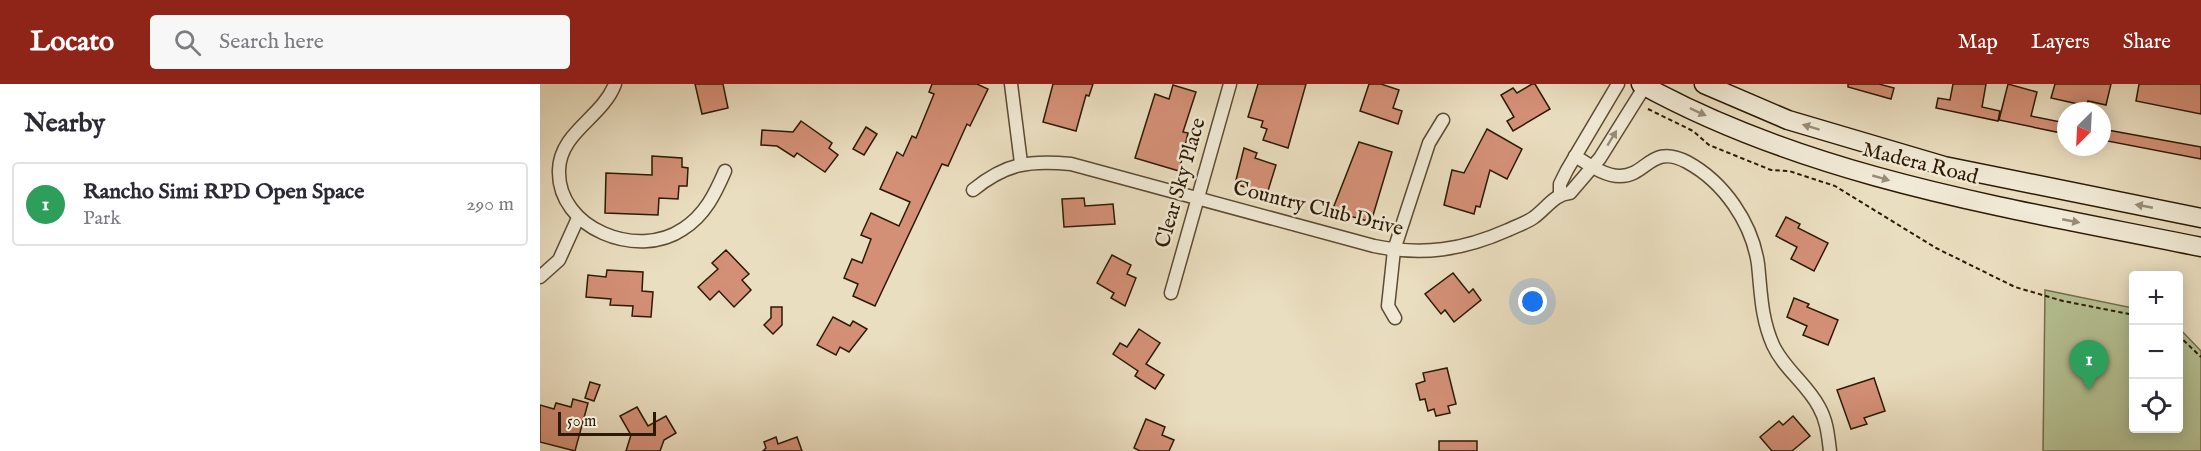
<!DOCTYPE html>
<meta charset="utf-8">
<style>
body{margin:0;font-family:"IM FELL English",serif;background:#f7f7f7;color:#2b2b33}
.controls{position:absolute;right:18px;bottom:18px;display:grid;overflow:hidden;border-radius:6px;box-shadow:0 3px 15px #0003}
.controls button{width:54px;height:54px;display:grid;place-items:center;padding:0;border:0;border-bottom:2px solid #e1e1e2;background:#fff;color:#2b2b33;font:30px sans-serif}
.compass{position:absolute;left:1517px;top:18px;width:54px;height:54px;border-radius:50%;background:#fff;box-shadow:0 3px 15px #0003;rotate:204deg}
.scale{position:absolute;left:18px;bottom:15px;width:98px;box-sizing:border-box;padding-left:6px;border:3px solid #2d1a04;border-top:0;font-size:16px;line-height:21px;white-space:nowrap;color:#2d1a04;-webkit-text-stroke:4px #f1ead6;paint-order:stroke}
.you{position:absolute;left:993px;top:218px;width:21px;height:21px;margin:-15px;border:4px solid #fff;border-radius:50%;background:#1a73e8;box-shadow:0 0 0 9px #1a73e833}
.badge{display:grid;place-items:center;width:39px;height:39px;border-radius:50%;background:#8f2418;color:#fff;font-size:20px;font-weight:700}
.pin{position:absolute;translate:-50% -50px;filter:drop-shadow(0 2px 3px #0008)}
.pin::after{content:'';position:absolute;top:32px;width:21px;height:18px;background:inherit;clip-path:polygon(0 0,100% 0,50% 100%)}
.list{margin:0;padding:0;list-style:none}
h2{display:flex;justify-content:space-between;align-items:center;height:78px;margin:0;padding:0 24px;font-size:26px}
h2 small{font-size:20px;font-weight:400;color:#7c7c81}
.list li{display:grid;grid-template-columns:39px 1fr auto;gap:18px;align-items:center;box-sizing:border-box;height:84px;margin:0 12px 12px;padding:0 12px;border:2px solid #e1e1e2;border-radius:6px}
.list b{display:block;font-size:22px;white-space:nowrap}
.list p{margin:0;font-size:20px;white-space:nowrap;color:#7c7c81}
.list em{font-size:20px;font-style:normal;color:#7c7c81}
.icon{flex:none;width:33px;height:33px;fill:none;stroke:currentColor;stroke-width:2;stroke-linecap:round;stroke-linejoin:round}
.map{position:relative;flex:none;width:1661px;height:367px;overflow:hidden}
header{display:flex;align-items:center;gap:36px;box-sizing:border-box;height:84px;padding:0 30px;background:#8f2418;color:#fff}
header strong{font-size:28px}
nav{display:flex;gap:33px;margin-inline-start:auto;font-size:21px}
.search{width:420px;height:54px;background:#f7f7f7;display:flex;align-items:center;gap:15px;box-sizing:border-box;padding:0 21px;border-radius:6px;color:#7c7c81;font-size:22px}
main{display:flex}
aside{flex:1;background:#fff}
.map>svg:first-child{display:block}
</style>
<header>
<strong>Locato</strong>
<div class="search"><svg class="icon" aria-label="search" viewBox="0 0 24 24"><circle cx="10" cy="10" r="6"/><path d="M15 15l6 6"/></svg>Search here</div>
<nav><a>Map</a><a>Layers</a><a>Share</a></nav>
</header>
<main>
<aside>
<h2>Nearby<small></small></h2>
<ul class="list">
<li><span class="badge" style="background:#2e9e5b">1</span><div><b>Rancho Simi RPD Open Space</b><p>Park</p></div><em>290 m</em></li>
</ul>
</aside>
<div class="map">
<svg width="1661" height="367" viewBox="0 0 1661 367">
<rect width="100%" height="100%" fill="#eadec0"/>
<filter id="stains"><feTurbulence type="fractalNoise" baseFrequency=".00333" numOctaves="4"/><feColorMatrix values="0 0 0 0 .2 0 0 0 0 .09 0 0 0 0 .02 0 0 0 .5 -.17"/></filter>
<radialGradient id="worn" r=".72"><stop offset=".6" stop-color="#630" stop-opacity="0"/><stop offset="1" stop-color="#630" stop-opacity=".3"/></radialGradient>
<polygon fill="#b5c294" stroke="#716e4c" stroke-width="1.5" points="1505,206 1593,224 1594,344 1638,344 1639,244 1661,267 1661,367 1503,367"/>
<g fill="#d49077" stroke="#2d1a04" stroke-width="1.5">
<polygon points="155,0 183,0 188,24 162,30"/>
<polygon points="392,0 437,0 448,5 430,42 427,40 408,82 402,80 335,222 313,212 318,200 304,194 312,175 322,179 331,155 321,151 331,129 359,142 370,118 340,105 357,68 363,72 372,52 376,54 394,10 389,8"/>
<polygon points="513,0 553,0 549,12 546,11 536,47 503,38"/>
<polygon points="718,0 766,0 748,64 723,56 727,45 721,43 723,37 708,33"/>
<polygon points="829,0 841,0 859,6 853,24 862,27 858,40 820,27"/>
<polygon points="992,0 995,0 1010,25 973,47 967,37 974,33 961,11 973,4 977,9"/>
<polygon points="1308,0 1339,0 1354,4 1351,15 1308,3"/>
<polygon points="1413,0 1446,0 1442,23 1460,27 1458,37 1396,24 1398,14 1410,16"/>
<polygon points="1468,0 1497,8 1491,32 1526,39 1526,50 1459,36"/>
<polygon points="1515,0 1571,0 1566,21 1548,17 1547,22 1511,14"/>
<polygon points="1599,0 1661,0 1661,30 1596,17"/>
<polygon points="633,1 656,8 643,48 648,49 639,87 595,74 615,10 629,15"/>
<polygon points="261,37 292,59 289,64 298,71 285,88 257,69 254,73 237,62 221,61 222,46 253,48"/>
<polygon points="326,43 337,50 324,71 313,65"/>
<polygon points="947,45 982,65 967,95 950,86 940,123 936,122 934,130 904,121 912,86 924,89"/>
<polygon points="1562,45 1661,63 1661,75 1562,56"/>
<polygon points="819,58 852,68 831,138 792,127"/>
<polygon points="704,64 717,69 715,74 736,81 727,110 695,100"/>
<polygon points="112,72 142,74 142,83 148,84 147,102 139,102 138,115 119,114 118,131 65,129 66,89 112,91"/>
<polygon points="544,114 545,122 573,120 575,140 524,143 522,115"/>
<polygon points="1246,133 1260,140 1258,144 1288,159 1274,187 1251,175 1257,163 1236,152"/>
<polygon points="186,166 209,190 202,196 211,206 194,223 179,207 170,216 158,203 178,185 172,179"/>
<polygon points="572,171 591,181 587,190 596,194 585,222 571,214 574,209 557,199"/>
<polygon points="67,186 103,188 102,207 113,208 111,233 92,232 93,222 70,221 71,215 46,213 48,191 66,193"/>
<polygon points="913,189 929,209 933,205 941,216 914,238 905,226 901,230 885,210"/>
<polygon points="1254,214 1269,220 1267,223 1298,236 1288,261 1263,251 1267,242 1247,233"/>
<polygon points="231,223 242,223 242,241 233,250 224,241 231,234"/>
<polygon points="293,233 310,242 313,237 327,245 309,268 300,263 296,271 277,261"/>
<polygon points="599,245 620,259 606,280 624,291 615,305 595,292 598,287 573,270 580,259 587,263"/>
<polygon points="907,284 916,320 908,322 910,329 896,332 894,325 888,327 885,315 880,316 876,300 885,297 883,289"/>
<polygon points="1334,294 1345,327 1324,334 1327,340 1311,345 1297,306"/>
<polygon points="50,298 60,301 54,317 45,314"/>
<polygon points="33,315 48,319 35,367 0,358 0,321 14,325 16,319 31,323"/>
<polygon points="97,323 108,342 126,332 136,349 124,356 120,367 86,367 91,351 80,332"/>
<polygon points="1253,332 1270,352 1252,367 1232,367 1220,353 1239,337 1243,341"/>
<polygon points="606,335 625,343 622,351 634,356 629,367 600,367 594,364"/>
<polygon points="236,353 238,360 257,353 262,367 223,367 226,364 224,358"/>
<rect x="899" y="357" width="38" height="10"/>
</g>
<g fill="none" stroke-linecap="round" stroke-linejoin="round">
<g stroke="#5c4b33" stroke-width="15">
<g id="street">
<path d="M75 0C62 34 20 48 19 86 17 145 98 176 143 145 165 131 175 110 185 87"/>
<polyline points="471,0 481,79"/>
<path d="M1035 72C1048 80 1064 92 1080 92 1107 92 1111 59 1147 78 1184 98 1212 139 1218 180 1221 208 1221 234 1233 261 1244 285 1267 300 1279 323 1287 337 1288 351 1290 367"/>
<path d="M433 106C466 79 490 76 531 80L834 162C883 172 923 166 968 146 976 142 986 139 993 134 1006 125 1014 110 1030 109L1060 74 1105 2"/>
<polyline points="1020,110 1020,100 1027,86 1078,0"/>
<polyline points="0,193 19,176 38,134"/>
<polyline points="631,209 690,0"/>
<polyline points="855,234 848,222 854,166 889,59 903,36"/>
</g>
</g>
<g stroke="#2d1a04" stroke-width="21">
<g id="secondary">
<path d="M1101 0C1273 95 1470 124 1661 163"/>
<polyline points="1164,0 1248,36 1404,82 1661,134"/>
</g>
</g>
<g stroke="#2d1a04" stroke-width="2" stroke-dasharray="4.5 3" stroke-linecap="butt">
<polyline points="1108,25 1153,47 1169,61 1231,86 1249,87 1295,102 1396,164 1475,203 1523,217 1594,231"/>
<polyline points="1638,251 1661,273"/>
</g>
<use href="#street" stroke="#f1ead6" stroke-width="12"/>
<use href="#secondary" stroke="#f1ead6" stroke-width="18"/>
</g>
<defs><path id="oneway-solid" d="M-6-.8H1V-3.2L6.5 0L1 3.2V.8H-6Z" transform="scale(1.5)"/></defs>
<g fill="#998c78">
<use href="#oneway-solid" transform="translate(1158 28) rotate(25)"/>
<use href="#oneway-solid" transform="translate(1271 43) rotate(-163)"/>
<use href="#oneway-solid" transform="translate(1072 54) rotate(-59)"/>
<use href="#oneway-solid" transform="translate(1341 94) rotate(16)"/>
<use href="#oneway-solid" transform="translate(1604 122) rotate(-169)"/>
<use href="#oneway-solid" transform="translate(1531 137) rotate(11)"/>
</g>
<g text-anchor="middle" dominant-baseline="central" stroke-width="5" stroke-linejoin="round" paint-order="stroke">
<g font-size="21" fill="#2d1a04" stroke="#f1ead6">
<text transform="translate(1380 80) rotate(14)">Madera Road</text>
<text transform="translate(641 99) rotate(-74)">Clear Sky Place</text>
<text transform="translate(778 125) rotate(14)">Country Club Drive</text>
</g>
</g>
<rect width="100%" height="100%" filter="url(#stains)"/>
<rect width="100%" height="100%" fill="url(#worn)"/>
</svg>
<div class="controls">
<button>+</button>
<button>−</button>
<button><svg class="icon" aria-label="locate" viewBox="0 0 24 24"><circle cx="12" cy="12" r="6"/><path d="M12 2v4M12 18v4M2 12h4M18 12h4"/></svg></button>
</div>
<svg class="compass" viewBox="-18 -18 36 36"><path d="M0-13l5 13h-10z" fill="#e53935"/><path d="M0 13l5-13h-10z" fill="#7c7c81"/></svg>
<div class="scale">50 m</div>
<div class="you"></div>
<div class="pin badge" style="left:1549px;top:306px;background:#2e9e5b">1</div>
</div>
</main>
